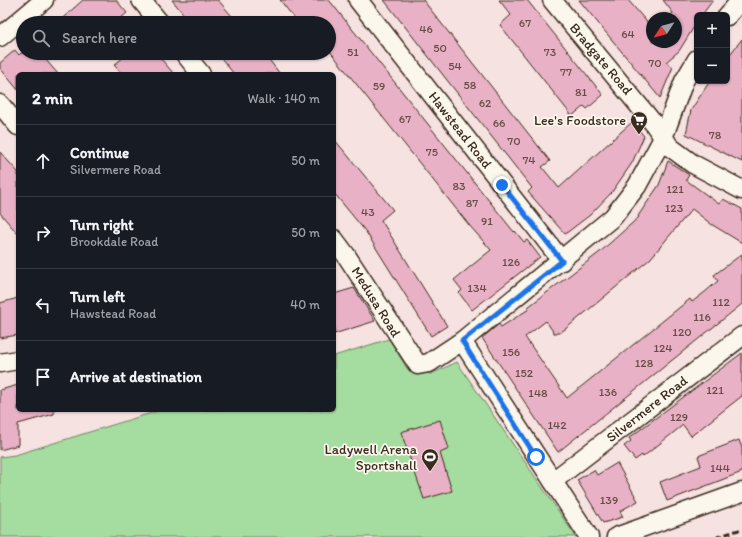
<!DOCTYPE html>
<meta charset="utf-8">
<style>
body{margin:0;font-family:Itim,sans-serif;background:#242831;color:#f1f3f6}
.controls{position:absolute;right:12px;top:12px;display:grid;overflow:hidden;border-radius:6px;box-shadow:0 1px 3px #0004}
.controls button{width:36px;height:36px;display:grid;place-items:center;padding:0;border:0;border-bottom:1px solid #363941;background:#171b24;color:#f1f3f6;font:20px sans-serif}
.compass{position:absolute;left:646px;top:12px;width:36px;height:36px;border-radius:50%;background:#171b24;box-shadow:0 1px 3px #0004;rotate:234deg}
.stop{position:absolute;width:12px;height:12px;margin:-9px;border:3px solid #1a73e8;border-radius:50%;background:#fff}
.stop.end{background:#1a73e8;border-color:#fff;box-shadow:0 1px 4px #0008}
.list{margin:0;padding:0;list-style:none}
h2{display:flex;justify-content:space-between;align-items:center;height:52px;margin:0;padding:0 16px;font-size:17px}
h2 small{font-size:13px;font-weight:400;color:#9ea1a6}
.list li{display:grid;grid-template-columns:26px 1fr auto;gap:12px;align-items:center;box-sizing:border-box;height:72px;padding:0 16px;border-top:1px solid #363941}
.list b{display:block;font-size:15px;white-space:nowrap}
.list p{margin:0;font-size:13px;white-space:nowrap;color:#9ea1a6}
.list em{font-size:13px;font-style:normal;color:#9ea1a6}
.icon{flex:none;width:22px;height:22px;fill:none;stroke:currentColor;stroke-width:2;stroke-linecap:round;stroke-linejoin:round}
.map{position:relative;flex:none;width:742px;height:537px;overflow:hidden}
.search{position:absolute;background:#171b24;box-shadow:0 1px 3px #0004;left:16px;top:16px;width:320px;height:44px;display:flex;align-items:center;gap:10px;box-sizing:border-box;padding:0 14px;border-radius:22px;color:#9ea1a6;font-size:15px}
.panel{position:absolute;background:#171b24;box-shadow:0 1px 3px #0004;left:16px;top:72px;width:320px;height:340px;border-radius:6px}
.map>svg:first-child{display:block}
</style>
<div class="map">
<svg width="742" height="537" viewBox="0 0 742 537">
<rect width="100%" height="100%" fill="#f6e2e0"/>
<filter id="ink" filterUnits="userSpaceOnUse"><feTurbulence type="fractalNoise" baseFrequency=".025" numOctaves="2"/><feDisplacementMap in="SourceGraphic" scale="8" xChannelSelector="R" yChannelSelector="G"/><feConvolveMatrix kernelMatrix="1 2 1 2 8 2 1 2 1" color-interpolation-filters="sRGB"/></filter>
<g filter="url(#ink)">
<polygon fill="#a5dca0" stroke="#70835f" points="389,339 408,370 431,374 457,362 576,537 0,537 0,457 15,455 161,410 334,410 334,356"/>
<g fill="#e9b1c5" stroke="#3b2a1e">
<polygon points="83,0 116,0 127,13 115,23 57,23"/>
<polygon points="172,0 218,0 238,23 191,23"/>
<polygon points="280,0 329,0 514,232 515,231 524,242 527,240 540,257 472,310 459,293 462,290 454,280 491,250 469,225 329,50 329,23 298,23"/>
<polygon points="384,0 423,0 550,161 542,167 559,188 632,122 644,136 632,163 612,192 590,215 565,234 528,192 532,188"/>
<polygon points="499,0 527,0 603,95 587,109 584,106 572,116 500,25 511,15"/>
<polygon points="579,0 628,0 652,28 652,42 676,42 676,18 668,18 673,13 663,0 713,0 702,15 697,15 697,22 679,51 666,62 673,67 660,98"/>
<polygon points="742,39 742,162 686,134 691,110 710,81 727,81 727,58"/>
<polygon points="15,50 19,55 21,53 40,53 58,74 18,74 18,90 0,68 0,63"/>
<polygon points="129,53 156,53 174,74 122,74 114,65"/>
<polygon points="217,53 264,53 280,74 234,74"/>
<polygon points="334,139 393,210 381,220 447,326 431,336 366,232 334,193"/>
<polygon points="0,152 18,172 18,234 0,213"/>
<polygon points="668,161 689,175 686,180 719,204 723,199 742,209 742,243 711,224 692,209 650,259 569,326 560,333 554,333 546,321 525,337 567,398 690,299 692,302 705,292 718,281 714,275 742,254 742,304 558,452 482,338 499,324 501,327 529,309 528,307 600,252 639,217 638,216 659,185"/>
<polygon points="354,288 375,321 334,334 334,294"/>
<polygon points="18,298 18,335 0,338 0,303"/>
<polygon points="742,353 742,396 691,436 683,425 643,457 642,455 635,460 624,446 631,441 629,438"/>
<polygon points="18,385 18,410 54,410 54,414 18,424 18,445 0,450 0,390"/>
<polygon points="440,420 449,449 440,453 452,491 424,499 401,432"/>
<polygon points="739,440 742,448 742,472 667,501 660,482 701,466 698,456"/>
<polygon points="617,463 638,501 620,511 623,517 603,523 577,480 594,470 597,475"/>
</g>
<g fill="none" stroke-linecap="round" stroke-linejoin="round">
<g stroke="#3b2a1e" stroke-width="21">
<g id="minor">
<polyline points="141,0 160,23"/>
<polyline points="358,0 562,261"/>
<polyline points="552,0 654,124 670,147 693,164 742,190"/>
<polyline points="727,16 741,0"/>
<polyline points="0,37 44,0"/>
<polyline points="184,53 201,74"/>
<polyline points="0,104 18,126"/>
<polyline points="334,239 346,255 418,365 429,363 462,341 613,217 637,186 663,138 684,81 697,59"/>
<polyline points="462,341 589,537"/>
<polyline points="0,363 18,360"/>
<polyline points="553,481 742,336"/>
<polyline points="616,537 742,492"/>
</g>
</g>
<use href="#minor" stroke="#fbf7ec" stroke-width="18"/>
<polyline stroke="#3b2a1e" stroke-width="3" stroke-dasharray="6 3" stroke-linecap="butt" points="717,537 742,529"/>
</g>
</g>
<g fill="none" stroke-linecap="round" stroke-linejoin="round" filter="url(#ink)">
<polyline stroke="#1a73e8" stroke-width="5" points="502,185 562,261 462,341 536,457"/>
</g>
<defs>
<g id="supermarket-pin" transform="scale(0.9)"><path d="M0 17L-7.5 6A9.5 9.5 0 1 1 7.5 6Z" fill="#3b2a1e" stroke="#fbf7ec"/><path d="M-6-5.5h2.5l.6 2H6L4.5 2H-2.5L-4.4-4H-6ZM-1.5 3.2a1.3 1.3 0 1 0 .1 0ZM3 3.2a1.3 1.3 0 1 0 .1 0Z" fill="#fff"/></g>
<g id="stadium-pin" transform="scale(0.9)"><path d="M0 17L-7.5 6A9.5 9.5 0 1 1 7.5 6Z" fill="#3b2a1e" stroke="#fbf7ec"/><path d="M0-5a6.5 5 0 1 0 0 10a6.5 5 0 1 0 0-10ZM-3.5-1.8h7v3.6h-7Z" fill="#fff"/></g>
</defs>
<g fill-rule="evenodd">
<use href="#supermarket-pin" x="639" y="120"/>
<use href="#stadium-pin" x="430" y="457"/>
</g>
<g text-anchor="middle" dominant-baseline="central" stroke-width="3.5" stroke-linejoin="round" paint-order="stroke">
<g font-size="12" fill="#664c48">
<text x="525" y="23">67</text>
<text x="426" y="29">46</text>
<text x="628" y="34">64</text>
<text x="440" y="48">50</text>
<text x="353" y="52">51</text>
<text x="550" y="52">73</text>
<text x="655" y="63">70</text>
<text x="455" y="66">54</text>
<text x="566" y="72">77</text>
<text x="470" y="85">58</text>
<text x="379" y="86">59</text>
<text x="581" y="92">81</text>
<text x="485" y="103">62</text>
<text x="405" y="119">67</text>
<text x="499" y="123">66</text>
<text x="715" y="135">78</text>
<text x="514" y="141">70</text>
<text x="432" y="152">75</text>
<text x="529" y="160">74</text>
<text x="459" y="186">83</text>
<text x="675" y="189">121</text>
<text x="472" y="203">87</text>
<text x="674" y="208">123</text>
<text x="368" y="212">43</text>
<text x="487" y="221">91</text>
<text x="511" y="262">126</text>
<text x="477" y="288">134</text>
<text x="721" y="302">112</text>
<text x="702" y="317">116</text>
<text x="682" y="332">120</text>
<text x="663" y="348">124</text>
<text x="511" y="352">156</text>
<text x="644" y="363">128</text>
<text x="524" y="373">152</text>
<text x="715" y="390">121</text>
<text x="608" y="392">136</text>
<text x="538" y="393">148</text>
<text x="679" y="417">129</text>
<text x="557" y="425">142</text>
<text x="720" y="468">144</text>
<text x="609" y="500">139</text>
</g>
<g font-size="14" fill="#3b2a1e" stroke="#fbf7ec">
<text transform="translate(601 59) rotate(50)">Bradgate Road</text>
<text transform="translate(460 130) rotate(52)">Hawstead Road</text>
<text transform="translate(376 302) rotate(58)">Medusa Road</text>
<text transform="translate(647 409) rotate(-38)">Silvermere Road</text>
</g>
<g font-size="14" fill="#3b2a1e" stroke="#fbf7ec" text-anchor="end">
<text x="626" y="120">Lee's Foodstore</text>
<text x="417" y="449">Ladywell Arena<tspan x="417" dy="16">Sportshall</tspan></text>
</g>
</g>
</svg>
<div class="controls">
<button>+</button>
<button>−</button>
</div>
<svg class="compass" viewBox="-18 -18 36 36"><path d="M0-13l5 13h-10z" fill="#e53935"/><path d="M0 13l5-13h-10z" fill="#9ea1a6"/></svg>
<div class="stop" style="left:536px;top:457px"></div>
<div class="stop end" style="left:502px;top:185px"></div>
<div class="search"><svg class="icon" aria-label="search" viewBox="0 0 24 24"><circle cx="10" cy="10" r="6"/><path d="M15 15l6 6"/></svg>Search here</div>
<section class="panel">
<h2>2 min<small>Walk · 140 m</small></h2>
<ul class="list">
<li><svg class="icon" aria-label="ahead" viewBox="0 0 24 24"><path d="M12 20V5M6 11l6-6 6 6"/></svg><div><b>Continue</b><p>Silvermere Road</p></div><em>50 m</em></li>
<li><svg class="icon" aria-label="right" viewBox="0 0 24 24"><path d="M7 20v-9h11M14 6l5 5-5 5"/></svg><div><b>Turn right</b><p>Brookdale Road</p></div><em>50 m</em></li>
<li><svg class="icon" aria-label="left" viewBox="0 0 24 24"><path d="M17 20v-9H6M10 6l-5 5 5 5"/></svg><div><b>Turn left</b><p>Hawstead Road</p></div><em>40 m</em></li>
<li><svg class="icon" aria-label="arrive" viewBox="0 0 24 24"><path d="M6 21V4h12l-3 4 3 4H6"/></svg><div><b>Arrive at destination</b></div></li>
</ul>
</section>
</div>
